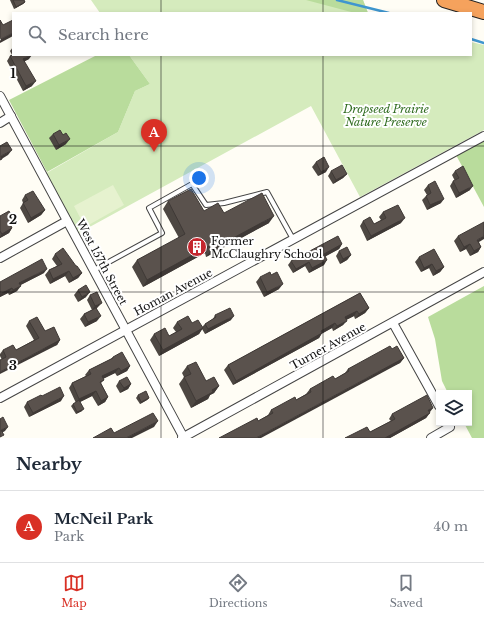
<!DOCTYPE html>
<style>
body{margin:0;font-family:"Libre Baskerville",serif;background:#f2f2f3;color:#1f2937}
.controls{position:absolute;right:12px;bottom:12px;display:grid;overflow:hidden;border-radius:0px;box-shadow:0 2px 6px #0003}
.controls button{width:36px;height:36px;display:grid;place-items:center;padding:0;border:0;border-bottom:1px solid #e0e1e3;background:#fff;color:#1f2937;font:20px sans-serif}
.you{position:absolute;left:199px;top:178px;width:14px;height:14px;margin:-10px;border:3px solid #fff;border-radius:50%;background:#1a73e8;box-shadow:0 0 0 6px #1a73e833}
.badge{display:grid;place-items:center;width:26px;height:26px;border-radius:50%;background:#d93025;color:#fff;font-size:13px;font-weight:700}
.pin{position:absolute;translate:-50% -33px;filter:drop-shadow(0 1px 2px #0008)}
.pin::after{content:'';position:absolute;top:21px;width:14px;height:12px;background:inherit;clip-path:polygon(0 0,100% 0,50% 100%)}
.list{margin:0;padding:0;list-style:none}
h2{display:flex;justify-content:space-between;align-items:center;height:52px;margin:0;padding:0 16px;font-size:17px}
h2 small{font-size:13px;font-weight:400;color:#747a83}
.list li{display:grid;grid-template-columns:26px 1fr auto;gap:12px;align-items:center;box-sizing:border-box;height:72px;padding:0 16px;border-top:1px solid #e0e1e3}
.list b{display:block;font-size:15px;white-space:nowrap}
.list p{margin:0;font-size:13px;white-space:nowrap;color:#747a83}
.list em{font-size:13px;font-style:normal;color:#747a83}
.icon{flex:none;width:22px;height:22px;fill:none;stroke:currentColor;stroke-width:2;stroke-linecap:round;stroke-linejoin:round}
.map{position:relative;flex:none;width:484px;height:438px;overflow:hidden}
.search{position:absolute;background:#fff;box-shadow:0 2px 6px #0003;left:12px;right:12px;top:12px;height:44px;display:flex;align-items:center;gap:10px;box-sizing:border-box;padding:0 14px;border-radius:0px;color:#747a83;font-size:15px}
.sheet{height:124px;background:#fff}
nav{display:flex;justify-content:space-around;align-items:center;box-sizing:border-box;height:56px;border-top:1px solid #e0e1e3;background:#fff;font-size:11px;color:#747a83}
nav a{display:grid;justify-items:center;gap:2px}
nav .on{color:#d93025}
.map>svg:first-child{display:block}
</style>
<div class="map">
<svg width="484" height="438" viewBox="0 0 484 438">
<rect width="100%" height="100%" fill="#fffdf5"/>
<g fill="#d5ebbd">
<polygon points="91,0 363,0 368,13 100,13"/>
<polygon points="471,42 484,45 484,130 360,197 311,106 75,235 43,175 118,132 135,91 150,84 129,55 471,55"/>
</g>
<g fill="#b9dc9c">
<polygon points="306,0 363,0 368,13 355,13"/>
<polygon points="97,55 129,55 150,84 135,91 118,132 47,172 9,100"/>
<polygon points="484,140 484,207 456,155"/>
<polygon points="484,286 484,438 472,438 464,423 469,423 469,393 448,393 442,381 435,339 428,317"/>
</g>
<polygon fill="#e6f2cf" points="113,185 124,205 85,227 74,206"/>
<g fill="none" stroke-linecap="round" stroke-linejoin="round">
<g stroke="#3f96cf" stroke-width="2.5">
<polyline points="337,0 389,13"/>
<polyline points="471,39 484,43"/>
</g>
<g stroke="#444" stroke-width="6">
<polyline id="lane" points="94,270 162,233 149,208 192,184 206,205 224,203 267,192 293,239"/>
</g>
<g stroke="#444" stroke-width="10">
<g id="street">
<polyline points="0,96 184,438"/>
<polyline points="0,123 11,116"/>
<polyline points="0,258 67,221"/>
<polyline points="393,323 439,406"/>
<polyline points="0,398 484,136"/>
<polyline points="182,438 484,272"/>
<polyline points="431,438 450,427 448,423"/>
</g>
</g>
<g stroke="#222" stroke-width="16">
<polyline id="highway" points="444,0 484,12"/>
</g>
<use href="#lane" stroke="#fff" stroke-width="4"/>
<use href="#street" stroke="#fff" stroke-width="8"/>
<use href="#highway" stroke="#f5a25d" stroke-width="14"/>
</g>
<g fill="#4d4742">
<polygon points="10,0 24,0 25,2 23,4 14,9"/>
<polygon points="13,47 13,55 29,59 24,61 32,86 23,91 7,61 10,56 12,55 10,51"/>
<polygon points="53,134 66,144 56,150 49,138"/>
<polygon points="316,162 326,172 318,176 312,167"/>
<polygon points="331,171 347,174 343,178 333,184 328,176"/>
<polygon points="455,171 470,190 456,198 450,186 453,181 455,181 452,175"/>
<polygon points="428,185 441,203 427,210 422,200 427,195 424,190"/>
<polygon points="25,195 45,210 41,215 28,223 20,208 23,203 22,200"/>
<polygon points="168,201 204,211 224,213 269,223 206,257 205,253 143,287 132,267 137,260 179,238 163,209"/>
<polygon points="383,212 401,223 367,241 360,226 363,221 374,224 381,220 379,217"/>
<polygon points="0,216 12,228 9,233 0,238"/>
<polygon points="458,236 479,242 481,247 478,252 470,256 466,249 460,252 454,241"/>
<polygon points="342,244 339,249 325,256 324,265 309,273 305,266 293,273 288,265 291,261"/>
<polygon points="339,251 351,255 347,260 340,264 336,256"/>
<polygon points="55,254 76,266 82,273 78,278 69,283 65,276 50,284 45,275 49,270 57,266 52,259"/>
<polygon points="419,257 444,267 440,272 433,276 429,268 421,272 415,262"/>
<polygon points="44,273 20,285 17,291 9,295 8,293 0,297 0,282"/>
<polygon points="260,277 279,289 264,297 256,282"/>
<polygon points="78,290 86,297 78,302 74,295"/>
<polygon points="360,293 369,308 365,313 355,319 354,316 346,320 343,325 333,331 332,328 322,333 319,338 233,385 224,370 228,365"/>
<polygon points="90,295 98,307 97,308 97,321 85,327 80,319 84,314 92,310 87,300"/>
<polygon points="215,315 231,320 205,334 202,329 199,334 159,356 150,340 154,334 169,336 176,332 173,328 177,322 192,323 202,327 205,324 213,319"/>
<polygon points="29,321 60,340 57,345 2,360 0,356 0,354 3,350 16,350 34,340 26,326"/>
<polygon points="392,349 404,358 400,363 258,421 268,415 271,410 296,400 306,394 310,389 335,379 345,373 348,369"/>
<polygon points="113,357 130,366 127,371 117,376 115,373 103,379 104,380 101,383 108,397 105,402 98,406 92,396 80,402 82,411 76,414 71,406 73,404 76,403 69,388 72,383 86,376 85,375 89,370 111,359"/>
<polygon points="187,366 206,381 219,386 214,393 210,395 208,399 191,408 179,384 184,377 182,373"/>
<polygon points="119,381 131,384 128,389 120,393 116,386"/>
<polygon points="138,395 149,398 147,400 140,404 136,398"/>
<polygon points="42,396 61,401 29,417 24,407 27,402"/>
<polygon points="430,412 426,418 390,438 345,438 370,432 391,421 389,419 392,414"/>
</g>
<g fill="#3f3936">
<polygon points="25,2 23,4 14,9 16,7"/>
<polygon points="13,33 13,36 0,43 0,41 1,39"/>
<polygon points="31,55 32,55 29,59 20,64 23,59"/>
<polygon points="36,81 32,86 23,91 26,86"/>
<polygon points="70,139 66,144 56,150 59,145"/>
<polygon points="12,150 8,155 0,160 1,156"/>
<polygon points="329,167 326,172 318,176 321,172"/>
<polygon points="347,174 343,178 333,184 336,180"/>
<polygon points="473,186 470,190 456,198 459,193"/>
<polygon points="444,199 441,203 427,210 430,205"/>
<polygon points="45,210 41,215 28,223 31,218"/>
<polygon points="274,216 269,223 206,257 211,250"/>
<polygon points="405,218 401,223 367,241 371,236"/>
<polygon points="12,228 9,233 0,238 0,237 2,234"/>
<polygon points="484,236 484,239 474,245 477,240"/>
<polygon points="342,244 339,249 321,259 324,254"/>
<polygon points="470,244 466,249 460,252 464,247"/>
<polygon points="209,246 205,253 143,287 147,280"/>
<polygon points="481,247 478,252 470,256 474,251"/>
<polygon points="351,255 347,260 340,264 343,259"/>
<polygon points="327,260 324,265 309,273 312,268"/>
<polygon points="309,262 305,266 293,273 296,269"/>
<polygon points="432,264 429,268 421,272 424,268"/>
<polygon points="444,267 440,272 433,276 436,271"/>
<polygon points="47,269 44,273 15,288 19,283"/>
<polygon points="69,271 65,276 50,284 53,279"/>
<polygon points="82,273 78,278 69,283 73,278"/>
<polygon points="283,284 279,289 264,297 267,292"/>
<polygon points="21,286 17,291 9,295 13,290"/>
<polygon points="12,288 8,293 0,297 0,294"/>
<polygon points="90,292 86,297 78,302 82,297"/>
<polygon points="102,303 98,307 92,310 95,306"/>
<polygon points="369,308 365,313 355,319 359,314"/>
<polygon points="357,311 354,316 342,322 345,317"/>
<polygon points="101,316 97,321 85,327 88,322"/>
<polygon points="234,316 231,320 205,334 208,329"/>
<polygon points="347,321 343,325 333,331 337,326"/>
<polygon points="335,323 332,328 318,336 321,331"/>
<polygon points="203,328 199,334 159,356 163,350"/>
<polygon points="322,333 319,338 233,385 236,381"/>
<polygon points="60,340 57,345 0,374 0,372"/>
<polygon points="404,358 400,363 261,438 256,438"/>
<polygon points="130,366 127,371 117,376 121,371"/>
<polygon points="119,368 115,373 98,381 102,376"/>
<polygon points="131,384 128,389 120,393 124,388"/>
<polygon points="219,386 214,393 210,395 208,399 191,408 196,401 212,390"/>
<polygon points="96,391 92,396 76,404 79,399"/>
<polygon points="64,396 61,401 29,417 33,413"/>
<polygon points="108,397 105,402 98,406 101,401"/>
<polygon points="149,398 147,400 140,404 141,402"/>
<polygon points="433,408 430,412 425,415 428,410"/>
<polygon points="84,409 82,411 76,414 77,412"/>
<polygon points="430,413 426,418 390,438 385,438"/>
<polygon points="158,421 154,427 132,438 126,438"/>
<polygon points="8,427 5,431 0,434 1,430"/>
</g>
<g fill="#5a524d" stroke="#3f3936">
<polygon points="13,0 24,0 25,2 16,7"/>
<polygon points="0,20 3,25 13,20 13,33 1,39 0,37"/>
<polygon points="13,55 31,55 23,59 36,81 26,86 10,56"/>
<polygon points="60,130 63,135 66,133 70,139 59,145 53,134"/>
<polygon points="7,142 12,150 1,156 2,159 0,160 0,146"/>
<polygon points="324,157 329,167 321,172 316,162"/>
<polygon points="342,165 347,174 336,180 331,171"/>
<polygon points="463,166 473,186 459,193 453,181 459,178 455,171"/>
<polygon points="435,181 444,199 430,205 426,196 431,193 428,185"/>
<polygon points="191,189 204,211 218,203 224,213 262,193 274,216 211,250 209,246 147,280 137,260 185,234 168,201"/>
<polygon points="33,191 45,210 31,218 23,203 28,200 25,195"/>
<polygon points="398,205 405,218 371,236 363,221 370,217 374,224 386,218 383,212"/>
<polygon points="9,211 16,223 11,226 12,228 2,234 0,231 0,216"/>
<polygon points="484,222 484,236 477,240 481,247 474,251 470,244 464,247 458,236"/>
<polygon points="338,236 342,244 324,254 327,260 312,268 309,262 296,269 291,261"/>
<polygon points="347,247 351,255 343,259 339,251"/>
<polygon points="63,248 76,266 77,266 82,273 73,278 69,271 53,279 49,270 62,264 55,254"/>
<polygon points="434,249 444,267 436,271 432,264 424,268 419,257"/>
<polygon points="42,259 47,269 19,283 21,286 13,290 12,288 0,294 0,282"/>
<polygon points="270,272 271,275 277,272 283,284 267,292 260,277"/>
<polygon points="86,285 90,292 82,297 78,290"/>
<polygon points="97,292 102,303 95,306 90,295"/>
<polygon points="360,293 369,308 359,314 357,311 345,317 347,321 337,326 335,323 321,331 322,333 236,381 228,365"/>
<polygon points="96,308 101,316 88,322 84,314"/>
<polygon points="230,308 234,316 208,329 205,324 216,317 215,315"/>
<polygon points="188,316 192,323 198,320 203,328 163,350 154,334 165,328 169,336 182,329 177,322"/>
<polygon points="37,317 45,331 54,327 60,340 0,372 0,360 6,357 3,350 13,345 16,350 39,338 29,321"/>
<polygon points="390,346 392,349 397,346 404,358 256,438 219,438 257,418 258,421 273,413 271,410 295,397 296,400 311,392 310,389 333,376 335,379 349,371 348,369"/>
<polygon points="122,352 130,366 121,371 119,368 102,376 104,380 100,382 108,397 101,401 96,391 79,399 72,383 91,374 89,370 113,358 113,357"/>
<polygon points="196,362 206,381 214,377 219,386 212,390 213,392 196,401 184,377 191,374 187,366"/>
<polygon points="127,377 131,384 124,388 119,381"/>
<polygon points="60,387 64,396 33,413 27,402 41,395 42,396"/>
<polygon points="146,391 149,398 141,402 138,395"/>
<polygon points="427,395 433,408 428,410 430,413 385,438 345,438 367,427 370,432 395,419 392,414"/>
<polygon points="79,400 84,409 77,412 73,404"/>
<polygon points="153,413 158,421 126,438 93,438 111,428 114,433"/>
<polygon points="3,417 8,427 1,430 4,435 0,437 0,419"/>
</g>
<path fill="none" stroke="#111" stroke-width="1" stroke-opacity="0.55" d="M161 0V13M323 0V13M161 55V438M323 55V438M0 146H484M0 292H484"/>
<defs>
<g id="building-disc" transform="scale(1)"><circle r="9.5" fill="#c4262e" stroke="#fff"/><path d="M-4-6H4V6H1V3H-1V6H-4ZM-2.5-4.3h1.7v1.8h-1.7ZM.8-4.3h1.7v1.8H.8ZM-2.5-1h1.7V.8h-1.7ZM.8-1h1.7V.8H.8Z" fill="#fff"/></g>
</defs>
<g fill-rule="evenodd">
<use href="#building-disc" x="197" y="247"/>
</g>
<g text-anchor="middle" dominant-baseline="central" stroke-width="4" stroke-linejoin="round" paint-order="stroke">
<g font-size="11" font-style="italic" fill="#2f6b1f" stroke="#fff">
<text x="386" y="109">Dropseed Prairie<tspan x="386" dy="13">Nature Preserve</tspan></text>
</g>
<g font-size="11" fill="#111" stroke="#fff" text-anchor="start">
<text x="211" y="241">Former<tspan x="211" dy="13">McClaughry School</tspan></text>
</g>
<g font-size="11" fill="#111" stroke="#fff">
<text transform="translate(102 262) rotate(62)">West 157th Street</text>
<text transform="translate(173 292) rotate(-28)">Homan Avenue</text>
<text transform="translate(328 346) rotate(-29)">Turner Avenue</text>
</g>
</g>
<g font-size="13" text-anchor="middle" font-weight="bold" fill="#111" stroke="#fff" stroke-width="4" stroke-linejoin="round" paint-order="stroke">
<text x="13" y="78">1</text>
<text x="13" y="224">2</text>
<text x="13" y="370">3</text>
</g>
</svg>
<div class="controls">
<button><svg class="icon" aria-label="layers" viewBox="0 0 24 24"><path d="M12 4l9 5-9 5-9-5zM3 14l9 5 9-5"/></svg></button>
</div>
<div class="you"></div>
<div class="pin badge" style="left:154px;top:152px">A</div>
<div class="search"><svg class="icon" aria-label="search" viewBox="0 0 24 24"><circle cx="10" cy="10" r="6"/><path d="M15 15l6 6"/></svg>Search here</div>
</div>
<section class="sheet">
<h2>Nearby<small></small></h2>
<ul class="list">
<li><span class="badge">A</span><div><b>McNeil Park</b><p>Park</p></div><em>40 m</em></li>
</ul>
</section>
<nav>
<a class="on"><svg class="icon" aria-label="map" viewBox="0 0 24 24"><path d="M3 6l6-2 6 2 6-2v14l-6 2-6-2-6 2zM9 4v14M15 6v14"/></svg>Map</a>
<a><svg class="icon" aria-label="directions" viewBox="0 0 24 24"><path d="M12 3l9 9-9 9-9-9zM9 14v-3h6M13 9l2 2-2 2"/></svg>Directions</a>
<a><svg class="icon" aria-label="saved" viewBox="0 0 24 24"><path d="M7 4h10v16l-5-4-5 4z"/></svg>Saved</a>
</nav>
